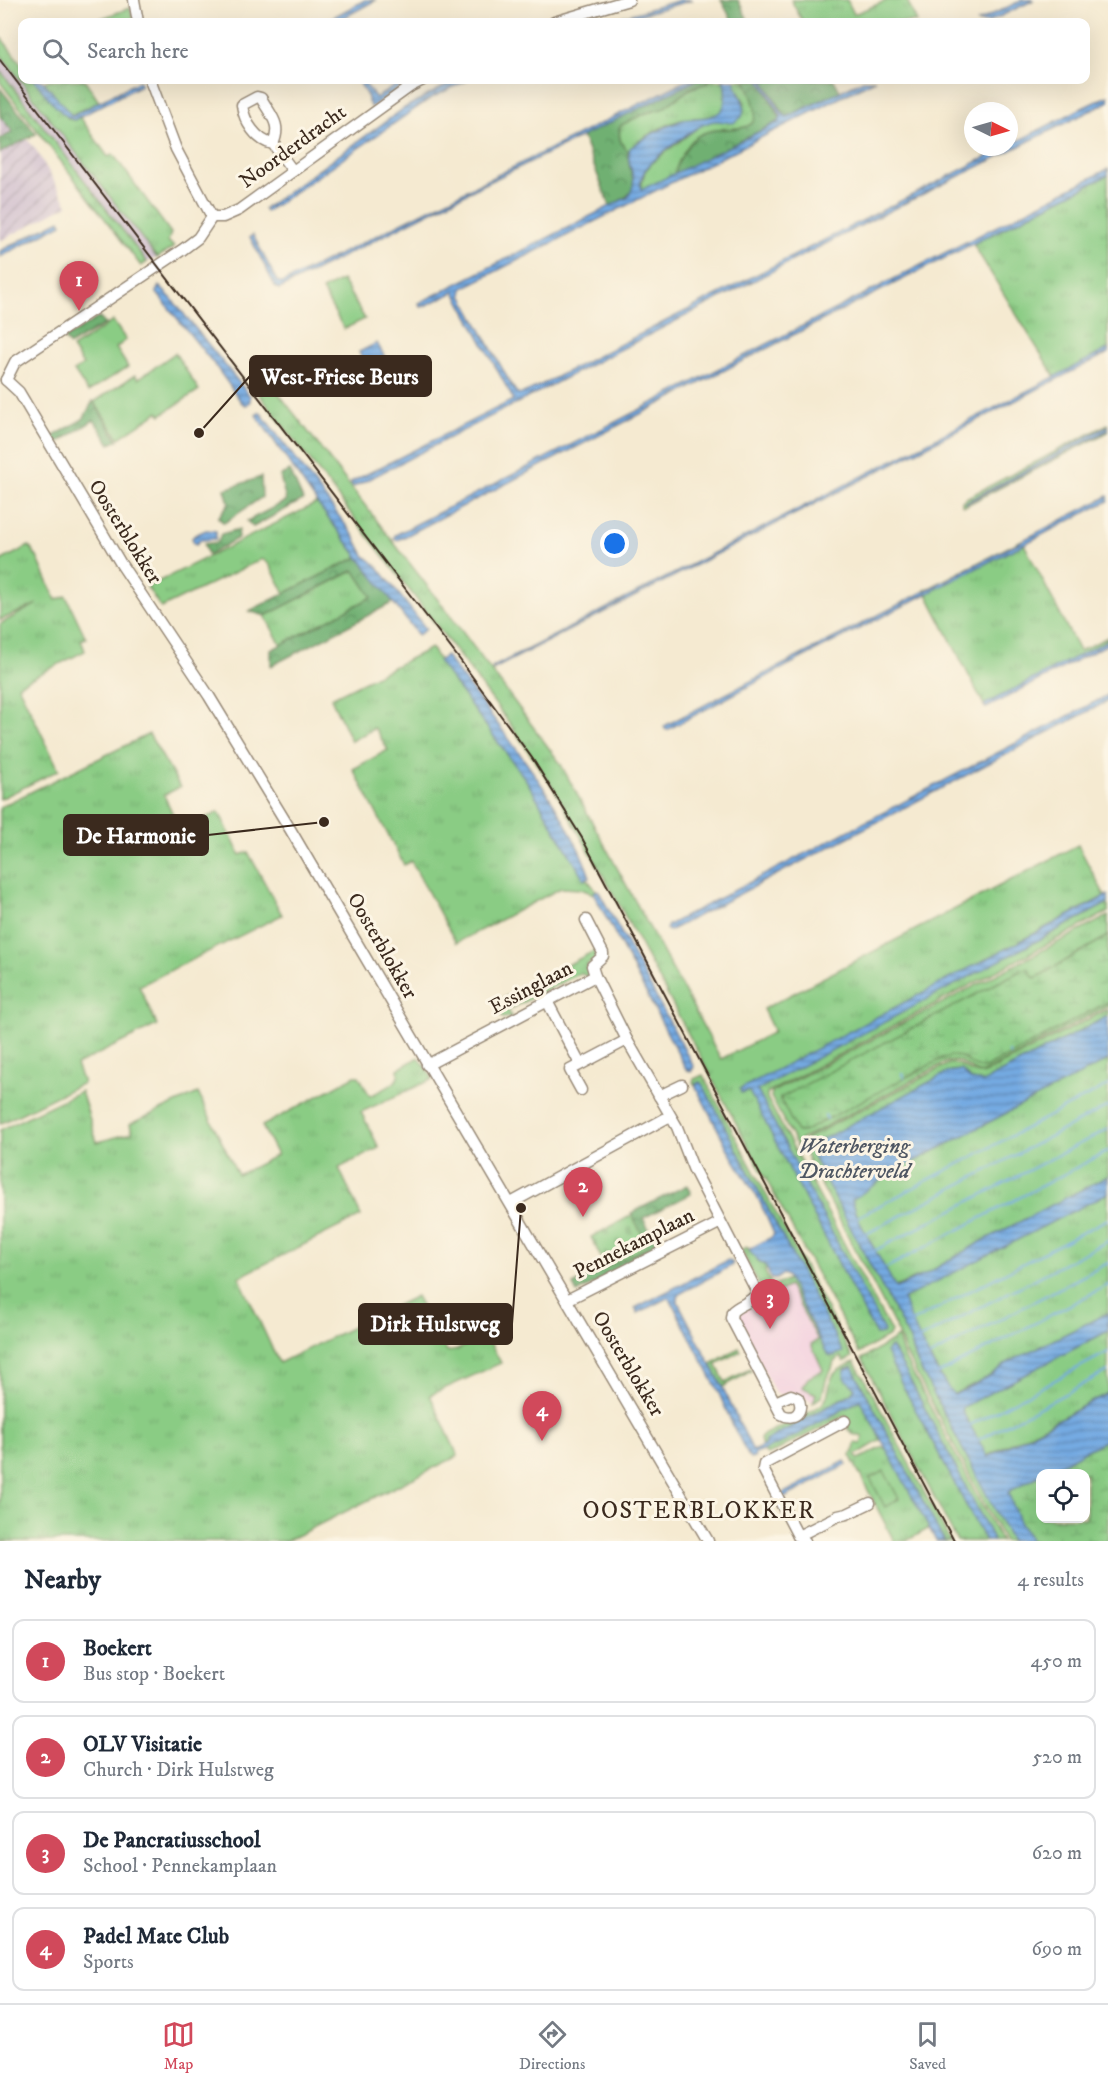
<!DOCTYPE html>
<meta charset="utf-8">
<style>
body{margin:0;font-family:"IM FELL DW Pica",serif;background:#f6f6f7;color:#1f2937}
.controls{position:absolute;right:18px;bottom:18px;display:grid;overflow:hidden;border-radius:12px;box-shadow:0 6px 24px #0002}
.controls button{width:54px;height:54px;display:grid;place-items:center;padding:0;border:0;border-bottom:2px solid #e0e1e3;background:#fff;color:#1f2937;font:30px sans-serif}
.compass{position:absolute;left:964px;top:102px;width:54px;height:54px;border-radius:50%;background:#fff;box-shadow:0 6px 24px #0002;rotate:95deg}
.you{position:absolute;left:615px;top:544px;width:21px;height:21px;margin:-15px;border:4px solid #fff;border-radius:50%;background:#1a73e8;box-shadow:0 0 0 9px #1a73e833}
.badge{display:grid;place-items:center;width:39px;height:39px;border-radius:50%;background:#d1495b;color:#fff;font-size:20px;font-weight:700}
.pin{position:absolute;translate:-50% -50px;filter:drop-shadow(0 2px 3px #0008)}
.pin::after{content:'';position:absolute;top:32px;width:21px;height:18px;background:inherit;clip-path:polygon(0 0,100% 0,50% 100%)}
.list{margin:0;padding:0;list-style:none}
h2{display:flex;justify-content:space-between;align-items:center;height:78px;margin:0;padding:0 24px;font-size:26px}
h2 small{font-size:20px;font-weight:400;color:#747a83}
.list li{display:grid;grid-template-columns:39px 1fr auto;gap:18px;align-items:center;box-sizing:border-box;height:84px;margin:0 12px 12px;padding:0 12px;border:2px solid #e0e1e3;border-radius:12px}
.list b{display:block;font-size:22px;white-space:nowrap}
.list p{margin:0;font-size:20px;white-space:nowrap;color:#747a83}
.list em{font-size:20px;font-style:normal;color:#747a83}
.icon{flex:none;width:33px;height:33px;fill:none;stroke:currentColor;stroke-width:2;stroke-linecap:round;stroke-linejoin:round}
.map{position:relative;flex:none;width:1108px;height:1541px;overflow:hidden}
.search{position:absolute;background:#fff;box-shadow:0 6px 24px #0002;left:18px;right:18px;top:18px;height:66px;display:flex;align-items:center;gap:15px;box-sizing:border-box;padding:0 21px;border-radius:12px;color:#747a83;font-size:22px}
.sheet{height:462px;background:#fff}
nav{display:flex;justify-content:space-around;align-items:center;box-sizing:border-box;height:84px;border-top:2px solid #e0e1e3;background:#fff;font-size:16px;color:#747a83}
nav a{display:grid;justify-items:center;gap:3px}
nav .on{color:#d1495b}
.map>svg:first-child{display:block}
</style>
<div class="map">
<svg width="1108" height="1541" viewBox="0 0 1108 1541">
<defs>
<pattern id="industrial-furrows" width="10" height="10" patternUnits="userSpaceOnUse" patternTransform="scale(1.5)"><rect width="10" height="10" fill="#cfbdce"/><path d="M-1 1l2-2M0 10L10 0M9 11l2-2" fill="none" stroke="#a99aa7"/></pattern>
<pattern id="grass-tufts" width="24" height="20" patternUnits="userSpaceOnUse" patternTransform="scale(1.5)"><rect width="24" height="20" fill="#8acc84"/><path d="M3 7l-1-3M5 7V3M7 7l1-3M15 17l-1-3M17 17v-4M19 17l1-3" fill="none" stroke="#78af72"/></pattern>
<pattern id="forest-crowns" width="20" height="18" patternUnits="userSpaceOnUse" patternTransform="scale(1.5)"><rect width="20" height="18" fill="#6fb072"/><path d="M2 6a3 3 0 1 1 6 0M12 15a3 3 0 1 1 6 0" fill="none" stroke="#5c8f5d"/></pattern>
<pattern id="wetland-marsh" width="20" height="14" patternUnits="userSpaceOnUse" patternTransform="scale(1.5)"><rect width="20" height="14" fill="#8acc84"/><path d="M1 5h8M5 5V1M11 12h8M15 12V8" fill="none" stroke="#78af72"/></pattern>
<pattern id="cemetery-stones" width="16" height="16" patternUnits="userSpaceOnUse" patternTransform="scale(1.5)"><rect width="16" height="16" fill="#8acc84"/><path d="M2 7V4a2 2 0 0 1 4 0v3zM10 15v-3a2 2 0 0 1 4 0v3z" fill="#78af72"/></pattern>
<pattern id="water-rules" width="6" height="5" patternUnits="userSpaceOnUse" patternTransform="scale(1.5)"><rect width="6" height="5" fill="#75aae2"/><path d="M0 2.5h6" fill="none" stroke="#618bb7"/></pattern>
</defs>
<rect width="100%" height="100%" fill="#fcf5e5"/>
<filter id="ink" filterUnits="userSpaceOnUse"><feTurbulence type="fractalNoise" baseFrequency=".0167" numOctaves="2"/><feDisplacementMap in="SourceGraphic" scale="12" xChannelSelector="R" yChannelSelector="G"/><feConvolveMatrix kernelMatrix="1 2 1 2 8 2 1 2 1" color-interpolation-filters="sRGB"/></filter>
<filter id="wash" filterUnits="userSpaceOnUse"><feTurbulence type="fractalNoise" baseFrequency=".008" numOctaves="4" result="noise"/><feDisplacementMap in="SourceGraphic" scale="24" xChannelSelector="R" yChannelSelector="G"/><feGaussianBlur stdDeviation="1.35" result="paint"/><feColorMatrix in="noise" values="0 0 0 0 0 0 0 0 0 0 0 0 0 0 0 0 0 1.4 0 .05"/><feComposite in="paint" operator="in"/></filter>
<g filter="url(#wash)">
<rect width="100%" height="100%" fill="#f5ead1"/>
<polygon fill="#f3cfdf" points="790,1285 819,1341 826,1369 813,1402 790,1391 781,1395 775,1393 738,1318 742,1311"/>
<polygon fill="url(#industrial-furrows)" points="0,106 36,150 68,205 0,241"/>
<polygon fill="#cfbdce" points="0,54 157,258 147,262 0,70"/>
<g fill="url(#grass-tufts)" stroke="#627b51" stroke-width="1.5">
<polygon points="791,0 847,0 854,14 888,0 907,0 917,22 803,22"/>
<polygon points="130,8 134,22 91,22"/>
<polygon points="0,36 22,65 22,80 34,80 69,119 74,120 80,117 108,157 113,154 171,233 168,241 174,247 157,258 0,54"/>
<polygon points="0,70 147,262 141,266 0,82"/>
<polygon points="49,80 85,80 99,102 70,115 44,82"/>
<path d="M708 80 724 81C726 89 729 104 721 111 712 119 700 117 689 118 672 121 639 137 628 151 620 144 617 136 621 125L646 113 662 109 691 88 708 83Z"/>
<path d="M735 80H745C778 150 725 117 696 137 691 141 687 147 684 152 680 159 676 165 675 174L640 190 645 171 654 161 701 125 711 121 722 120 745 103 736 87Z"/>
<polygon points="1108,175 1108,349 1055,377 973,244"/>
<polygon points="269,381 452,618 560,763 721,1059 774,1032 763,1009 1078,845 1105,896 741,1089 749,1091 876,1335 883,1334 757,1090 759,1088 1108,903 1108,912 767,1093 767,1098 891,1332 889,1336 859,1353 608,884 554,789 510,724 437,626 255,389"/>
<polygon points="1108,424 1108,426 966,502 1108,430 1108,432 965,506 962,505 962,501 966,498"/>
<polygon points="317,503 358,557 285,593 269,564 262,559 161,608 147,587"/>
<polygon points="1022,540 1079,651 1108,637 1108,640 985,707 925,590"/>
<polygon points="29,546 37,557 56,600 66,596 86,638 81,640 85,651 18,685 59,770 0,799 0,624 37,604 0,620 0,561"/>
<polygon points="355,570 372,597 281,645 265,616"/>
<polygon points="431,648 457,687 527,781 584,879 586,878 596,890 594,894 581,889 561,888 456,943 411,861 404,865 403,863 353,769 388,750 375,728 351,741 331,698"/>
<polygon points="149,734 180,787 164,795 180,830 219,812 240,855 248,852 282,915 139,986 157,1025 76,1065 83,1083 0,1124 0,807"/>
<polygon points="1108,916 1108,936 1036,978 1033,977 1029,969 1024,969 779,1100 923,1067 951,1055 962,1057 975,1066 985,1068 1108,1002 1108,1006 982,1073 975,1071 959,1061 946,1062 800,1140 797,1146 771,1097 772,1092"/>
<polygon points="596,950 595,960 587,964 591,975 586,976 580,973 508,1010 511,1017 502,1018 494,1003"/>
<path d="M1108 1009V1016L983 1082 971 1080 961 1070 951 1071 808 1147 910 1340 917 1362 1011 1541H1004L905 1352 898 1332 800 1144 811 1136 948 1064C965 1061 967 1075 983 1074Z"/>
<path d="M419 1057 433 1079 361 1112 379 1148 339 1168 361 1216 239 1277 279 1363 416 1296 447 1352 457 1350 486 1335 501 1363 430 1395 458 1456 286 1541H0V1130L81 1091 97 1142 132 1133 130 1124 198 1093 238 1175 277 1155 262 1126 355 1076H359L370 1096C382 1089 402 1085 398 1069Z"/>
<polygon points="1108,1060 1108,1176 977,1244 928,1273 895,1287 859,1221 852,1199 892,1173"/>
<polygon points="703,1075 852,1357 844,1362 841,1357 834,1362 832,1369 827,1377 822,1396 813,1403 816,1394 802,1387 808,1378 823,1370 811,1344 818,1340 789,1286 766,1298 741,1250 747,1247 758,1261 766,1266 768,1270 764,1270 772,1286 789,1279 829,1355 842,1350 703,1085 701,1083 696,1084 696,1087 693,1083 694,1079"/>
<path d="M1108 1193V1313L1009 1362 988 1377 952 1395C939 1373 906 1322 904 1298Z"/>
<polygon points="1108,1331 1108,1393 987,1456 962,1411 963,1407"/>
<polygon points="898,1337 903,1355 1001,1541 994,1541 900,1361 893,1349 889,1348 893,1367 985,1541 957,1541 862,1359"/>
<polygon points="739,1348 741,1351 716,1364 725,1382 750,1369 751,1371 723,1387 711,1364"/>
<path d="M854 1362 864 1378 950 1541H944L852 1367 844 1370 845 1377 855 1388 850 1394 765 1441V1445L762 1447 760 1439 763 1435C782 1425 805 1417 822 1404 831 1396 827 1383 834 1374 839 1368 847 1366 854 1362Z"/>
<polygon points="860,1400 881,1440 856,1455 857,1458 859,1459 883,1447 887,1449 928,1526 928,1529 906,1541 894,1541 850,1455 854,1452 855,1443 861,1444 863,1437 852,1434 852,1431 848,1430 848,1419 846,1415 768,1455 763,1450 786,1441"/>
</g>
<g fill="url(#forest-crowns)" stroke="#556d48" stroke-width="1.5">
<polygon points="721,0 738,0 749,22 733,22"/>
<path d="M697 80H708V83L691 88 662 109 646 113 621 125C617 136 620 144 628 151 627 183 651 186 610 206L582 136Z"/>
<path d="M745 80H760L781 120 675 174C676 165 680 159 684 152 687 147 691 141 696 137 725 117 778 150 745 80Z"/>
<polygon points="763,80 834,80 840,91 786,117"/>
<polygon points="0,88 36,134 0,153 0,139 13,132 0,116"/>
<polygon points="99,317 105,324 70,345 64,339"/>
<polygon points="93,401 118,440 110,444 94,420 56,444 52,437 83,419"/>
<polygon points="290,471 303,500 253,527 247,521 286,501 280,476"/>
<polygon points="261,477 262,497 224,523 218,518 229,503 225,489"/>
<polygon points="239,529 238,538 208,555 204,544 218,542 221,534"/>
<polygon points="358,557 394,602 271,666 271,650 372,597 354,570 265,616 249,611"/>
<polygon points="687,1185 691,1194 643,1218 659,1249 577,1293 573,1285 647,1246 631,1213"/>
</g>
<g fill="url(#wetland-marsh)" stroke="#627b51" stroke-width="1.5">
<path d="M1108 936V1002L985 1068C966 1069 969 1050 943 1058L803 1132H797L780 1098 1024 969H1029L1033 977 1036 978Z"/>
<polygon points="1108,1439 1108,1541 1031,1541 1019,1522 1008,1492 1040,1475 1040,1518 1086,1518 1086,1474 1044,1473"/>
</g>
<polygon fill="url(#cemetery-stones)" stroke="#627b51" stroke-width="1.5" points="632,1215 648,1246 606,1268 591,1237"/>
<g fill="#8acc84" stroke="#627b51" stroke-width="1.5">
<polygon points="342,280 365,319 344,329 322,290"/>
<polygon points="113,321 126,340 116,348 128,367 88,392 74,371 83,365 72,348"/>
<polygon points="175,353 199,390 161,415 158,412 119,438 94,402 135,375 138,379"/>
<polygon points="884,1471 899,1499 885,1507 870,1478"/>
</g>
<g fill="url(#water-rules)" stroke="#586a80" stroke-width="1.5">
<polygon points="365,0 376,0 336,22 324,22"/>
<polygon points="680,0 692,0 629,18 604,22"/>
<polygon points="1022,0 1034,0 989,22 977,22"/>
<path d="M34 80H40L44 82 72 116 139 81 141 85 74 120C60 116 43 91 34 80Z"/>
<polygon points="358,80 362,80 376,98 404,80 411,80 371,107 368,102 368,98"/>
<polygon points="456,80 468,80 431,98 266,212 264,209 406,107"/>
<polygon points="687,80 697,80 481,186 279,289 275,286 250,237 253,235 277,281 282,283"/>
<path d="M723 80H735C737 96 748 100 742 117L733 123C724 123 719 119 710 122 696 126 651 159 644 172 641 178 640 185 641 190L779 122 781 116 760 80H763L782 113 787 117 863 80H875L463 288 462 295 512 386 517 393 521 394 537 387 1084 107 1108 96V102L887 212 354 487 351 485V482L511 401 513 399 455 292 422 307H420L419 303 628 197C642 175 624 170 630 148 645 137 662 128 680 121 693 116 710 121 721 111 727 105 726 87 723 80Z"/>
<polygon points="1108,169 1108,175 750,357 402,538 397,540 394,539 395,535"/>
<polygon points="60,220 62,224 0,257 0,251"/>
<polygon points="159,286 171,298 250,396 250,402 246,405 242,403 217,368 156,292"/>
<polygon points="377,343 393,372 374,381 359,352"/>
<polygon points="1108,349 1108,353 492,670 493,667"/>
<polygon points="260,412 354,536 364,555 378,567 426,629 418,635 317,503 256,415"/>
<polygon points="1108,426 1108,430 967,503 966,502"/>
<polygon points="1108,496 1108,501 800,659 667,730 665,729 664,726"/>
<polygon points="206,530 216,531 216,539 200,540 196,544 194,543 192,538 195,535"/>
<polygon points="1108,640 1108,644 986,708 984,706 985,704"/>
<path d="M446 656C493 720 564 801 590 877L584 879 527 781 438 661Z"/>
<polygon points="1108,695 1108,701 669,931 666,929 668,925"/>
<polygon points="598,890 694,1067 691,1072 686,1069 594,894 594,892"/>
<polygon points="1108,895 1108,903 757,1090 884,1331 883,1334 876,1335 749,1091 741,1093 740,1089"/>
<path d="M1108 1016V1060L892 1173 852 1200 859 1221 896 1288 928 1273 977 1244 1108 1176V1193L903 1299C912 1325 936 1375 954 1395L988 1377 1009 1362 1108 1313V1331L963 1407 962 1411 988 1457 1108 1393V1439L1008 1492 1019 1522 1031 1541H1011L917 1362 910 1340 808 1147 948 1072 961 1070 971 1080 983 1082Z"/>
<path d="M700 1082 703 1085 842 1350 843 1352 833 1356 829 1355 825 1350 787 1276 783 1274 776 1279H771L766 1266C759 1261 753 1257 749 1249L772 1237 774 1234 759 1200 731 1155 696 1087V1084Z"/>
<path d="M728 1260 733 1263 731 1266 681 1293 678 1297V1302L722 1386 753 1451 765 1445V1441L851 1394 855 1388C850 1382 843 1379 844 1371L852 1367 944 1541H936L860 1400 786 1441 755 1454 754 1458 750 1459 734 1428 717 1389 669 1297 638 1313 635 1308Z"/>
<polygon points="891,1347 900,1361 994,1541 985,1541 893,1367 886,1352"/>
<polygon points="845,1461 847,1465 782,1499 780,1495"/>
</g>
<g fill="none" stroke-linecap="round" stroke-linejoin="round">
<g stroke="#75aae2" stroke-width="2">
<polyline points="1009,1052 1010,1055"/>
<polyline points="902,1074 904,1078"/>
<polyline points="825,1115 827,1119"/>
<polyline points="856,1218 1108,1085"/>
<polyline points="864,1235 1108,1106"/>
<polyline points="874,1251 1108,1129"/>
<polyline points="882,1270 1108,1151"/>
<polyline points="911,1322 1108,1219"/>
<polyline points="919,1339 1108,1241"/>
<polyline points="930,1356 1108,1263"/>
<polyline points="938,1374 1108,1285"/>
<polyline points="970,1425 1108,1352"/>
<polyline points="978,1440 1108,1371"/>
</g>
</g>
</g>
<g filter="url(#ink)">
<g fill="none" stroke-linecap="round" stroke-linejoin="round">
<g stroke="#988a78" stroke-width="13">
<g id="minor">
<polyline points="134,0 138,22"/>
<polyline points="554,22 629,0"/>
<polyline points="150,80 176,149 212,217"/>
<path d="M273 144C257 141 244 122 242 105L257 97 261 98C271 116 282 124 273 144L293 171"/>
<polyline points="212,217 223,217 239,210 411,86 423,80"/>
<polyline points="6,380 19,392 121,564 209,696 290,829 708,1541"/>
<polyline points="6,380 15,362 182,250 198,238 212,217"/>
<path d="M595 976 627 1040 677 1127 693 1168 757 1292C753 1303 739 1304 732 1312L731 1318 781 1414C794 1422 805 1411 798 1398L791 1395 775 1402"/>
<polyline points="547,1001 580,1064"/>
<polyline points="427,1065 595,976 592,966 603,956 603,953 586,920"/>
<polyline points="581,1090 570,1070 627,1040"/>
<polyline points="659,1096 682,1085"/>
<polyline points="511,1203 670,1116"/>
<polyline points="567,1300 719,1223"/>
<polyline points="798,1536 838,1516 847,1514 870,1503"/>
<polyline points="805,1541 798,1536 763,1469 764,1464 845,1421"/>
</g>
</g>
<use href="#minor" stroke="#fff" stroke-width="10"/>
<polyline stroke="#3b2a1e" stroke-width="2" points="0,60 460,660 532,758 582,838 954,1541"/>
</g>
</g>
<g text-anchor="middle" dominant-baseline="central" stroke-width="6" stroke-linejoin="round" paint-order="stroke">
<g font-size="21" fill="#3b2a1e" stroke="#fcf5e5">
<text transform="translate(293 147) rotate(-36)">Noorderdracht</text>
<text transform="translate(125 532) rotate(58)">Oosterblokker</text>
<text transform="translate(382 946) rotate(60)">Oosterblokker</text>
<text transform="translate(531 988) rotate(-28)">Essinglaan</text>
<text transform="translate(634 1244) rotate(-27)">Pennekamplaan</text>
<text transform="translate(628 1364) rotate(59)">Oosterblokker</text>
</g>
<g font-size="22" font-style="italic" fill="#4f5763" stroke="#fcf5e5">
<text x="854" y="1146">Waterberging<tspan x="854" dy="25">Drachterveld</tspan></text>
</g>
<g font-size="24" letter-spacing="1.5" fill="#3b2a1e" stroke="#fcf5e5">
<text x="699" y="1511">OOSTERBLOKKER</text>
</g>
</g>
<path fill="none" stroke="#3b2a1e" stroke-width="2" d="M199 433L250 376M324 822L208 835M521 1208L512 1324"/>
<g fill="#3b2a1e" stroke="#fcf5e5" stroke-width="2">
<circle cx="199" cy="433" r="6"/>
<circle cx="324" cy="822" r="6"/>
<circle cx="521" cy="1208" r="6"/>
</g>
<g fill="#3b2a1e" stroke="#3b2a1e" stroke-width="2">
<rect x="250" y="356" width="181" height="40" rx="6"/>
<rect x="64" y="815" width="144" height="40" rx="6"/>
<rect x="359" y="1304" width="153" height="40" rx="6"/>
</g>
<g font-size="22" text-anchor="middle" font-weight="bold" fill="#fff">
<text x="340" y="384">West-Friese Beurs</text>
<text x="136" y="843">De Harmonie</text>
<text x="435" y="1331">Dirk Hulstweg</text>
</g>
</svg>
<div class="controls">
<button><svg class="icon" aria-label="locate" viewBox="0 0 24 24"><circle cx="12" cy="12" r="6"/><path d="M12 2v4M12 18v4M2 12h4M18 12h4"/></svg></button>
</div>
<svg class="compass" viewBox="-18 -18 36 36"><path d="M0-13l5 13h-10z" fill="#e53935"/><path d="M0 13l5-13h-10z" fill="#747a83"/></svg>
<div class="you"></div>
<div class="pin badge" style="left:79px;top:311px">1</div>
<div class="pin badge" style="left:583px;top:1217px">2</div>
<div class="pin badge" style="left:770px;top:1329px">3</div>
<div class="pin badge" style="left:542px;top:1441px">4</div>
<div class="search"><svg class="icon" aria-label="search" viewBox="0 0 24 24"><circle cx="10" cy="10" r="6"/><path d="M15 15l6 6"/></svg>Search here</div>
</div>
<section class="sheet">
<h2>Nearby<small>4 results</small></h2>
<ul class="list">
<li><span class="badge">1</span><div><b>Boekert</b><p>Bus stop · Boekert</p></div><em>450 m</em></li>
<li><span class="badge">2</span><div><b>OLV Visitatie</b><p>Church · Dirk Hulstweg</p></div><em>520 m</em></li>
<li><span class="badge">3</span><div><b>De Pancratiusschool</b><p>School · Pennekamplaan</p></div><em>620 m</em></li>
<li><span class="badge">4</span><div><b>Padel Mate Club</b><p>Sports</p></div><em>690 m</em></li>
</ul>
</section>
<nav>
<a class="on"><svg class="icon" aria-label="map" viewBox="0 0 24 24"><path d="M3 6l6-2 6 2 6-2v14l-6 2-6-2-6 2zM9 4v14M15 6v14"/></svg>Map</a>
<a><svg class="icon" aria-label="directions" viewBox="0 0 24 24"><path d="M12 3l9 9-9 9-9-9zM9 14v-3h6M13 9l2 2-2 2"/></svg>Directions</a>
<a><svg class="icon" aria-label="saved" viewBox="0 0 24 24"><path d="M7 4h10v16l-5-4-5 4z"/></svg>Saved</a>
</nav>
